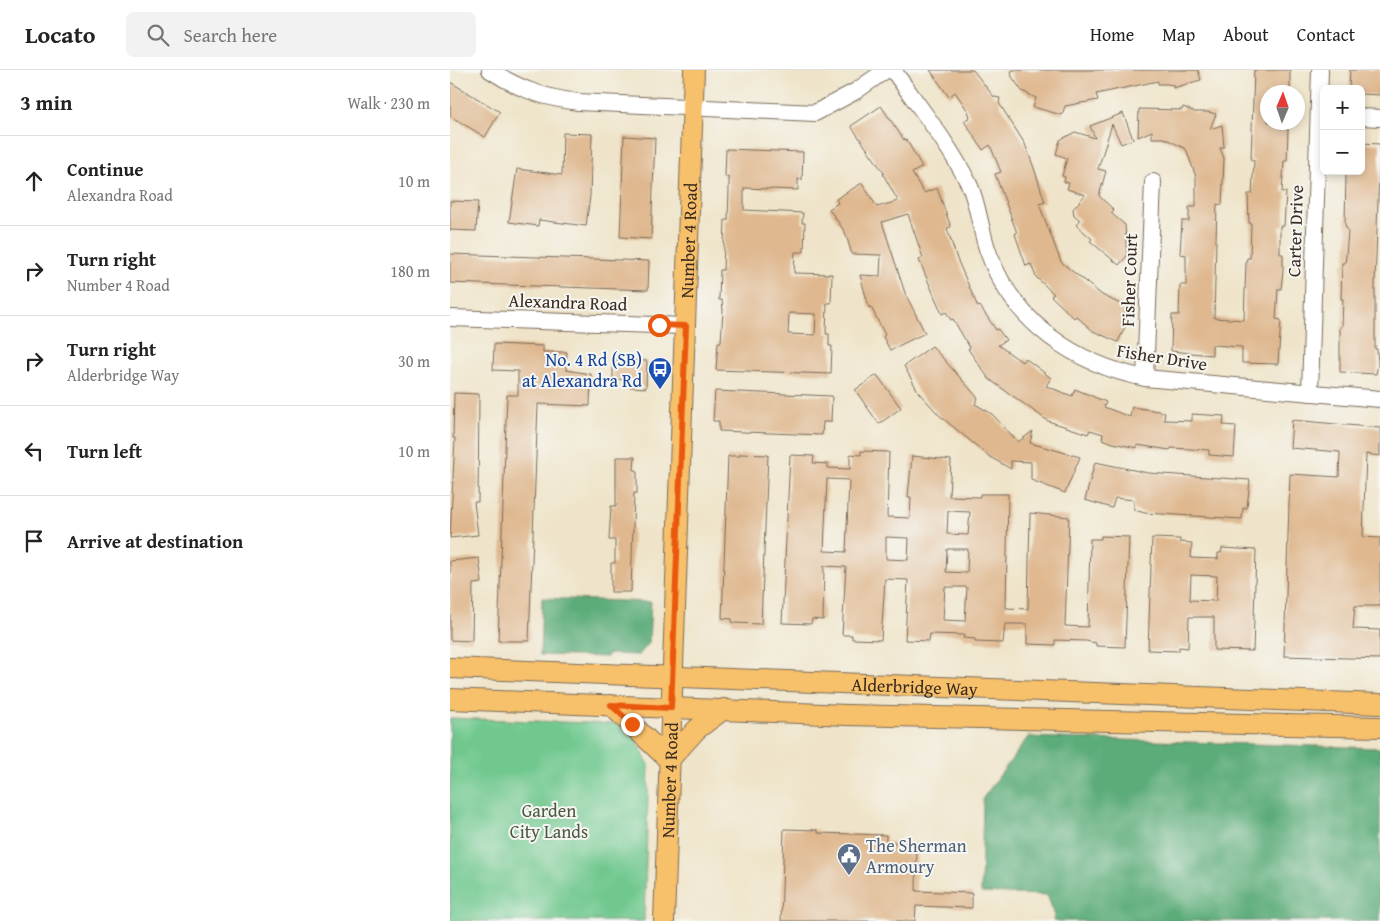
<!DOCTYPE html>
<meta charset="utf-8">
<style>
body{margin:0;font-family:"Gentium Book Plus",serif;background:#f2f2f2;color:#222}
.controls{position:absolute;right:15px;top:15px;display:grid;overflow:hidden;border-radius:8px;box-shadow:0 2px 8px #0003}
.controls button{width:45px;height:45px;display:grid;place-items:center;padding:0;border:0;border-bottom:1px solid #e0e0e0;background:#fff;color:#222;font:25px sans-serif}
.compass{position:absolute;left:810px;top:15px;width:45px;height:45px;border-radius:50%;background:#fff;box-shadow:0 2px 8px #0003;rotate:2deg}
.stop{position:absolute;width:15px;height:15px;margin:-11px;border:4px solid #ea580c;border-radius:50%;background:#fff}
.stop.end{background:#ea580c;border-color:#fff;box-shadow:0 1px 5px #0008}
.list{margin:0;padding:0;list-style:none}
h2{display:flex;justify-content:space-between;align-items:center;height:65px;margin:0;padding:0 20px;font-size:21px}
h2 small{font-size:16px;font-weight:400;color:#767676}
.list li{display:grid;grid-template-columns:32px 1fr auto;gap:15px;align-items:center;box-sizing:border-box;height:90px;padding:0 20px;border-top:1px solid #e0e0e0}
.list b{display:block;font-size:19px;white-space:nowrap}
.list p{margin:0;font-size:16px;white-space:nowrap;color:#767676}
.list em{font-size:16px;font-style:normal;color:#767676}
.icon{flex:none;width:28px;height:28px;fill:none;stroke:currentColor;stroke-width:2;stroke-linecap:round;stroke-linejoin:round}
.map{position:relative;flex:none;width:930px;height:851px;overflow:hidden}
header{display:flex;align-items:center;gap:30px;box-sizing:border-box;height:70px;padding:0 25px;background:#fff;border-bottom:1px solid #e0e0e0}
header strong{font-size:24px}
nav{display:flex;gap:28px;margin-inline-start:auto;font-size:18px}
.search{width:350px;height:45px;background:#f2f2f2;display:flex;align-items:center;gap:12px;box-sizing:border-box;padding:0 18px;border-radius:8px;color:#767676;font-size:19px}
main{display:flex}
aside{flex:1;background:#fff}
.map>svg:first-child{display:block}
</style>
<header>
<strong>Locato</strong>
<div class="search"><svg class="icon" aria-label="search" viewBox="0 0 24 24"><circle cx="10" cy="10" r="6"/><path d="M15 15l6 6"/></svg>Search here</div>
<nav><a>Home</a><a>Map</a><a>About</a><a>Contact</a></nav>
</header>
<main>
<aside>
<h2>3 min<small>Walk · 230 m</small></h2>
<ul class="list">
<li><svg class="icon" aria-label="ahead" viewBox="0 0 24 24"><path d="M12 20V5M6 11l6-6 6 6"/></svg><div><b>Continue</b><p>Alexandra Road</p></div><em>10 m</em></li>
<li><svg class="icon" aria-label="right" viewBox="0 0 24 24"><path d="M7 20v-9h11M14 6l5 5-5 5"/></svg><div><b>Turn right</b><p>Number 4 Road</p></div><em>180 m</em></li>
<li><svg class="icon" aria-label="right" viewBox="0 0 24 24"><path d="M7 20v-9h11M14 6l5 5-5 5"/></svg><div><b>Turn right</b><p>Alderbridge Way</p></div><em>30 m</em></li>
<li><svg class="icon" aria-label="left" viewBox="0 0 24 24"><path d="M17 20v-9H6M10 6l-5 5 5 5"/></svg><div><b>Turn left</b></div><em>10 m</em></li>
<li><svg class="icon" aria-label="arrive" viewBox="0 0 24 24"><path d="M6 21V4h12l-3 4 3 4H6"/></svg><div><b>Arrive at destination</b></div></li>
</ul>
</aside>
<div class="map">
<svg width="930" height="851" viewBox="0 0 930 851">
<rect width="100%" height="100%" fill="#f6f6f2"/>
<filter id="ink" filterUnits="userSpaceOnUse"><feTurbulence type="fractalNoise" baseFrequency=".02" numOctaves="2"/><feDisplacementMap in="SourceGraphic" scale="10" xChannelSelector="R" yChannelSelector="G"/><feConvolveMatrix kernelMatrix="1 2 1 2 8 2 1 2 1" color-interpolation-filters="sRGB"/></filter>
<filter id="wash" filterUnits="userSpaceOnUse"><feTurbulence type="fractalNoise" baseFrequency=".0096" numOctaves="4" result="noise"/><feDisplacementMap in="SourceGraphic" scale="20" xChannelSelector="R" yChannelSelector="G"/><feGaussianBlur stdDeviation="1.12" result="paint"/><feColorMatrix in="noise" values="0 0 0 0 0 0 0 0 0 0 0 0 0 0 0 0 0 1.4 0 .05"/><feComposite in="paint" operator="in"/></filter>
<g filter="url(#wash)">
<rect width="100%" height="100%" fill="#efe4c9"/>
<polygon fill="#6fc88e" stroke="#557956" points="0,648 168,654 184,665 199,696 194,851 0,851"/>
<g fill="#5bac79" stroke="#4b6b4c">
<polygon points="92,528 201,532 199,573 189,585 158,584 157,587 90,585"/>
<polygon points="578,667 930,678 930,851 603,851 604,843 597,825 531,823 533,728"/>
</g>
<g id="blocks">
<g fill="#dfb88f" fill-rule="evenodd">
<polygon points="480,0 523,0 544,27 550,28 549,33 575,74 584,98 595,132 589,134 611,192 652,225 676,237 672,253 676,255 668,272 643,261 626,246 624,248 601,226 604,224 586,207 581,194 576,196 565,164 567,163 545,104 551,102 540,75 533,80 514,51 520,47 518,41 505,22 499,27"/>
<polygon points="561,0 748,0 751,10 723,18 723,15 717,14 708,14 708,11 646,24 648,30 615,36 612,45 583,37 586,28 572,21 562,7"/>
<polygon points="804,0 840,0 840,22 818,22 818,52 830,52 830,58 838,59 837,91 834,91 833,107 832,122 836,122 834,156 830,156 830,184 833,184 833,201 831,219 828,219 826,249 831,250 828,294 792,293 792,277 762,275 762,285 721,281 722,245 729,245 730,215 736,215 736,185 730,184 732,151 739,151 739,137 746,137 746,107 736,79 714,68 702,68 702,61 688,67 689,39 732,40 733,37 745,42 758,42 766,44 760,59 772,55 774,77 770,78 774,88 772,135 767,134 764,248 794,250 796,193 797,188 800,188 801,153 799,153 798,124 802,124 804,90 801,90"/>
<polygon points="900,0 930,0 930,25 911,24 911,19 899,19"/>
<polygon points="0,12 50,42 35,67 0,46"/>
<polygon points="431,36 454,70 456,69 472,97 462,103 474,123 487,118 501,157 497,158 507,189 528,237 530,236 546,260 548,259 556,270 548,275 572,292 575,288 601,308 596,316 622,326 625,319 656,332 654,337 680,347 682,337 715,342 714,350 742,351 742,344 774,346 773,355 786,356 784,387 759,385 759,380 721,378 720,380 687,375 687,378 663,373 652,369 653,364 640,360 638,364 598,351 539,309 518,279 520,278 503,249 501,250 496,242 492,244 469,190 473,188 458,144 432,152 455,223 475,263 440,280 433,267 435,265 421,237 419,238 410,205 430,206 431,185 402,184 395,162 379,139 388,133 386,129 412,113 427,137 448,131 433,104 434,103 401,56"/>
<polygon points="673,43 683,69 671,74 662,54 648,99 656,101 649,126 664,140 661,143 675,155 677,186 669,195 640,171 642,169 626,155 630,150 624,145 623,139 635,125 617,119 619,113 614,112 615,107 612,106 617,88 606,84 610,70 625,62 645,68 640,56"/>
<polygon points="113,63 142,64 140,126 136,156 89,150 88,156 59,152 67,99 112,105"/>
<polygon points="174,66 205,68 201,169 170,167"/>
<polygon points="911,73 930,74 925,214 925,279 927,279 928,295 926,304 890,302 890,257 892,257 893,229 891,229 892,193 895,193 896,186 898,161 895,155 896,101 911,101"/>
<path d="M276 79 353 82 352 110 348 109V120L294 118V140L353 143 352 153H355L354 182H345L344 203 382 204 381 233H377L376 264H379V276H382L381 304 266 300 268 272H271L273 240 272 230H269L270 200H273L275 150H278L279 119V107H275ZM339 243 366 244 365 265 338 264Z"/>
<polygon points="0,131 28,132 26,161 0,160"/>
<polygon points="0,184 199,191 198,220 0,213"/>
<polygon points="44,274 93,276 93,282 117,282 116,300 141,304 140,336 88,334 79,571 48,571 57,325 68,325 68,301 43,300"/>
<polygon points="482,276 528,328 525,334 542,344 568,372 583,361 580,373 630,387 615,423 581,410 581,392 561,391 561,399 540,387 490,346 469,323 454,296"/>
<polygon points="163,290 197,291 196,318 180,317 180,310 163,309"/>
<polygon points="427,305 451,338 429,354 405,320"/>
<polygon points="265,321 382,326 381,352 373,352 372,365 269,361 269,351 263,351"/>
<polygon points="4,323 29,324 28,432 24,432 28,465 0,468 5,368 3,368"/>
<polygon points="842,350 930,358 930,386 916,384 913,467 930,468 930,536 905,536 903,559 930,560 930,589 834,586 840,404 889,407 890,382 840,378"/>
<path d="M411 381 439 382 437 447 460 448 461 427H458L462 386 501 390 499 426 530 427V424H558L556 538 578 539 580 443 619 447 615 556 638 557 640 469H651V466L679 467 675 577 646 576V573L636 571 605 570V575L577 574V554H555L553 573 525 572V569L513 568 514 565 480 564 479 571 455 570 458 510 435 509 431 570 402 569V565H392L396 497 374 496 373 550 362 549 361 554 332 553 340 385 364 386 363 393 378 394V398L400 399V384L411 385ZM377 409 399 410 396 482 374 481ZM498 441 520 442 518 465 497 464ZM436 467 459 468 458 490 436 489ZM497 479H518L517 503 496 502ZM495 517H517L515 551 493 550Z"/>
<polygon points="290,384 318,385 311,554 282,553 282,549 272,548 278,386 290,386"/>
<polygon points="166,387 185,387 184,400 187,400 187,423 184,423 181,522 161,522 161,493 165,493 165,470 159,470 161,436 166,436"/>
<polygon points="645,392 698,403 800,410 797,438 793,438 792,449 695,443 684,440 684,430 665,428 662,438 635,430"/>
<path d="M702 468 730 469V472L742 473 741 488 768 489V483H771L772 478 806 480 803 581 764 580V547H739L738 578 729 577V581L698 580ZM741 505 767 506 766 531 740 530Z"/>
<polygon points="29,488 32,513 23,514 22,571 0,570 0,491"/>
<polygon points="334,759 368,760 368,763 436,765 436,772 467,773 466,821 522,823 522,838 466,836 465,851 331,851"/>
</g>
</g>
</g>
<g filter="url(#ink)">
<use href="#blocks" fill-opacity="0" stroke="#7a6b5a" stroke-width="1"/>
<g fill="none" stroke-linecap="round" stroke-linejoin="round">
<g stroke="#7a6b5a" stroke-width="18">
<g id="minor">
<path d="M40 0C68 19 95 28 128 32L365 43 406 21 436 0"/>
<path d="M443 0C469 37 499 74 519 114 529 136 530 161 539 184 564 253 625 294 695 308L930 329"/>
<polyline points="911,47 930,48"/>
<polyline points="0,248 235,256"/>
<polyline points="695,308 703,112"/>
<polyline points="860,323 870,0"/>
</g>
</g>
<g stroke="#7a6b5a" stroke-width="22">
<g id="major">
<path id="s1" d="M0 598 930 634"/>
<polyline points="0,629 397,645 930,657"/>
<polyline points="161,635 219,690"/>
<polyline points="219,690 247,659 274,639"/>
<path id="s2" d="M214 851 244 0"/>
</g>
</g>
<use href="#minor" stroke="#fff" stroke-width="16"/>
<use href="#major" stroke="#f7c06b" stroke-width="20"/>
</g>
</g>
<g fill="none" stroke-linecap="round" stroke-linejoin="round" filter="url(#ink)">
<polyline stroke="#ea580c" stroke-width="6" points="182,654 161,635 221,638 236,256 209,255"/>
</g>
<defs>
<g id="bus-pin" transform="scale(1.25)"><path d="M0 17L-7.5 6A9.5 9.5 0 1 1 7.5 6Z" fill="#1a4fb4" stroke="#f6f6f2"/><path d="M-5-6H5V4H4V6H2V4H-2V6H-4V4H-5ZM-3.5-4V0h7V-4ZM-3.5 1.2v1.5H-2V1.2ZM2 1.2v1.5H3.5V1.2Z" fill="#fff"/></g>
<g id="civic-pin" transform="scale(1.25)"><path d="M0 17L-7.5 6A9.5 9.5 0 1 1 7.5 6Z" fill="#5c6f8a" stroke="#f6f6f2"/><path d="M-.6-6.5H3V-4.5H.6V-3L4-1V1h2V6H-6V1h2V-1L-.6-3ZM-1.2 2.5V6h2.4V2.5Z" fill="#fff"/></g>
</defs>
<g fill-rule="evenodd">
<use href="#bus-pin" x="210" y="299"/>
<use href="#civic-pin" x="399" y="785"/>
</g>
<g text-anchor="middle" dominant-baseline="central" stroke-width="4" stroke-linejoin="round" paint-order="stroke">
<g font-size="18" fill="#3b2a1e" stroke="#f6f6f2">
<text transform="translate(845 161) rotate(-88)">Carter Drive</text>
<text stroke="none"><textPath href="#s2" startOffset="681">Number 4 Road</textPath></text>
<text transform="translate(679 210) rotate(-88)">Fisher Court</text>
<text transform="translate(118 232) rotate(2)">Alexandra Road</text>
<text transform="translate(712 287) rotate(9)">Fisher Drive</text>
<text stroke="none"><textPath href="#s1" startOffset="465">Alderbridge Way</textPath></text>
<text stroke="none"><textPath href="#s2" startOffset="141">Number 4 Road</textPath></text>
</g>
<g font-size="18" fill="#164399" stroke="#f6f6f2" text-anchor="end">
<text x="192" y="289">No. 4 Rd (SB)<tspan x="192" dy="21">at Alexandra Rd</tspan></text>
</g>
<g font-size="18" fill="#4b5940" stroke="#f6f6f2">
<text x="99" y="740">Garden<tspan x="99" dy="21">City Lands</tspan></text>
</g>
<g font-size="18" fill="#4e5e75" stroke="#f6f6f2" text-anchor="start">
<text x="416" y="775">The Sherman<tspan x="416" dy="21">Armoury</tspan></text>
</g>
</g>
</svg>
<div class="controls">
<button>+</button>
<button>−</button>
</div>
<svg class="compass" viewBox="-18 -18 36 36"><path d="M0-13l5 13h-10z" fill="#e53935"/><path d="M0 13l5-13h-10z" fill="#767676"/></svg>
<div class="stop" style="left:209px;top:255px"></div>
<div class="stop end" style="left:182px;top:654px"></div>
</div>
</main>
